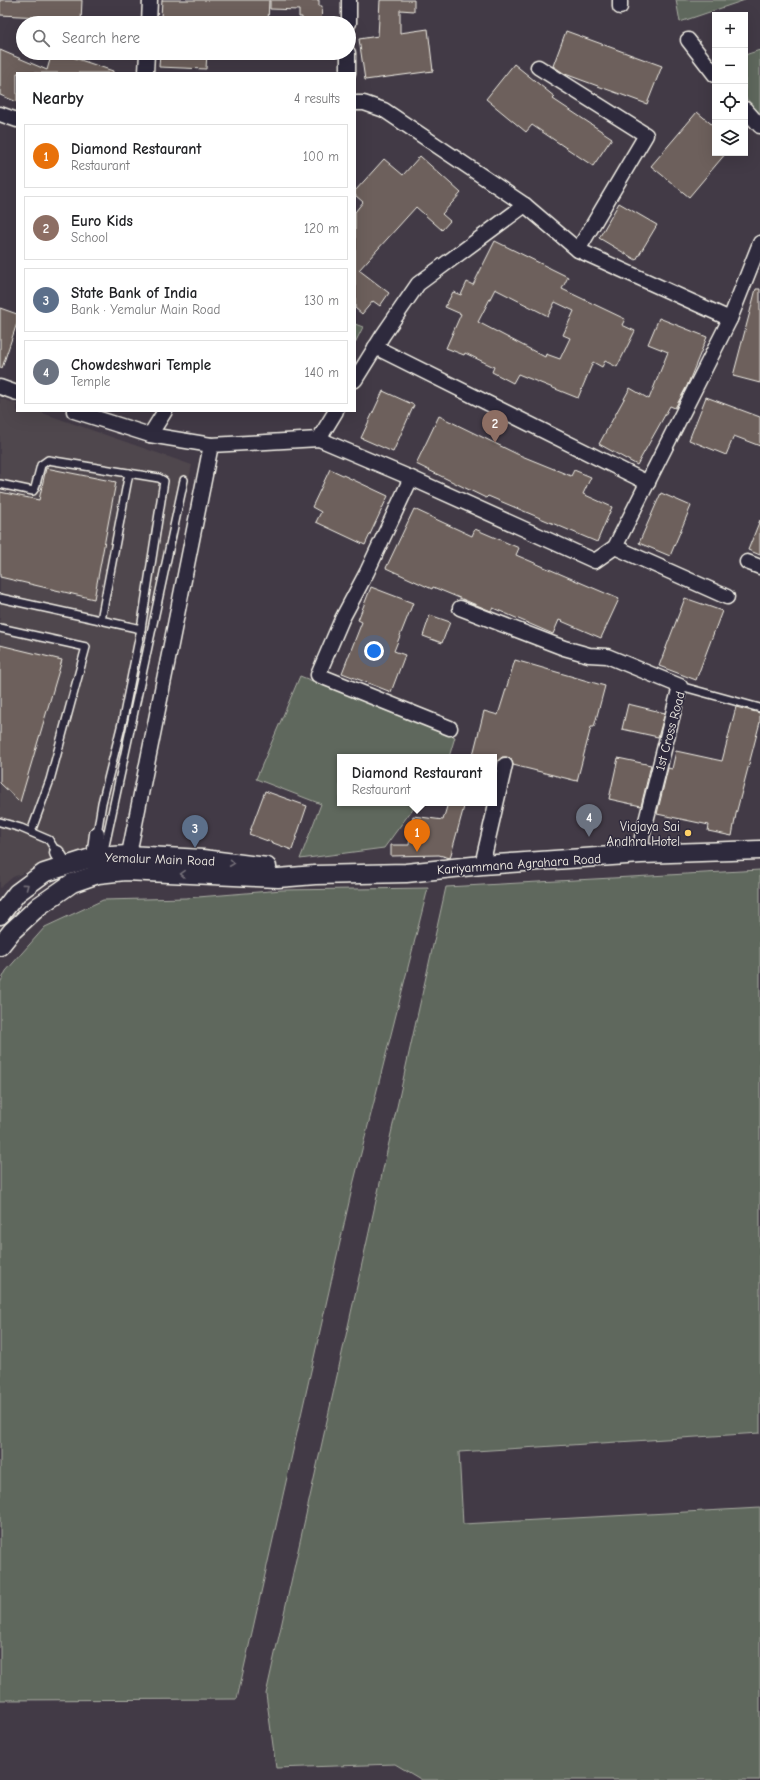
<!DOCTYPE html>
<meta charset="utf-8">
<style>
body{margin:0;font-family:"Comic Neue",sans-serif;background:#f2f2f2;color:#202124}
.controls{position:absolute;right:12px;top:12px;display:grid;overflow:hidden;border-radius:0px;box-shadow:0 4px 16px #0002}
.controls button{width:36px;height:36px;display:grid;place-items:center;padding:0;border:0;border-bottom:1px solid #e0e0e0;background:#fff;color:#202124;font:20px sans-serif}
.you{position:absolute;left:374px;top:651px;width:14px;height:14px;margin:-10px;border:3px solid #fff;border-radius:50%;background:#1a73e8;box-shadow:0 0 0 6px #1a73e833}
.badge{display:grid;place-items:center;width:26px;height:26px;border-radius:50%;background:#847042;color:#fff;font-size:13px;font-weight:700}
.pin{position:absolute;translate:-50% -33px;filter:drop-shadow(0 1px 2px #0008)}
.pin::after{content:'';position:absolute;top:21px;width:14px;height:12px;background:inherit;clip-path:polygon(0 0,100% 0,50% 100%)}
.popup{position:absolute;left:337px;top:754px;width:160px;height:52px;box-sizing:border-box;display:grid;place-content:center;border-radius:0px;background:#fff;filter:drop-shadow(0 1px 3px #0005);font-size:13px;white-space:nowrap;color:#757577}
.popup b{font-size:15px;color:#202124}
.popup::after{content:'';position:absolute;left:50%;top:100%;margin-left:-8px;border:8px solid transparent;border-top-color:#fff}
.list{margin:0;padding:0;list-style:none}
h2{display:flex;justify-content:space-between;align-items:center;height:52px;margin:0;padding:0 16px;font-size:17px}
h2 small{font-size:13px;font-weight:400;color:#757577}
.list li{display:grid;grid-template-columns:26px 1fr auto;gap:12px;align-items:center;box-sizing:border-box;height:64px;margin:0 8px 8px;padding:0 8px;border:1px solid #e0e0e0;border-radius:0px}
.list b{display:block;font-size:15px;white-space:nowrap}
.list p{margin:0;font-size:13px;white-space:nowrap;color:#757577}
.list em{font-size:13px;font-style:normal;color:#757577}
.icon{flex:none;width:22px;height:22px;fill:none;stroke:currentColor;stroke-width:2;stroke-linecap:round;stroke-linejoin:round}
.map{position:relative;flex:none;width:760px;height:1780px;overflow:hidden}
.search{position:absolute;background:#fff;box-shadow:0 4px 16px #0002;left:16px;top:16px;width:340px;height:44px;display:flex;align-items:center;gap:10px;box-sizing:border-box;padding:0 14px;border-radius:22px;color:#757577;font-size:15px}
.panel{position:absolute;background:#fff;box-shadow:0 4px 16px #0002;left:16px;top:72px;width:340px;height:340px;border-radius:0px}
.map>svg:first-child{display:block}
</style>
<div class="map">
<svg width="760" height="1780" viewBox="0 0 760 1780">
<rect width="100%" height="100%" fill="#423a46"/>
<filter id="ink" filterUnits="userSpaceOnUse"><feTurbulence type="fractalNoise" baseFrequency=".025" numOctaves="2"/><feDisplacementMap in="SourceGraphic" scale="8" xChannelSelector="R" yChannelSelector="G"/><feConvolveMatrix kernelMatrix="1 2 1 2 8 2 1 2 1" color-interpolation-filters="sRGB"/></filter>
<g filter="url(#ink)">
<polygon fill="#4f464d" points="0,398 17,404 17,411 37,411 192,465 112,840 13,877 0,888"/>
<g fill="#5e685d" stroke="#a9aca2">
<polygon points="676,0 745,0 680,22"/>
<polygon points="760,50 760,114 745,97 745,55"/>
<polygon points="355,324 363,327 355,343"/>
<polygon points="300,676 455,737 449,757 340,757 340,803 417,803 384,848 300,859 321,804 256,779"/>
<polygon points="760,870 760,1433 459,1452 463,1524 760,1508 760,1780 422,1780 395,1764 276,1768 266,1694 446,887"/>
<polygon points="428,888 352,1189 237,1699 0,1700 0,983 6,971 45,927 103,900 186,898 282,890"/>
</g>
<g fill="#6d615c" stroke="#f4f1e8" fill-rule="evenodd">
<polygon points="0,0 82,0 81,23 40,23 40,17 0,15"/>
<polygon points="162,0 269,0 268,23 228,23 228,21 161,17"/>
<polygon points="270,0 319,0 319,6 322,6 321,23 302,23 302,17 299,17 299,10 270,9"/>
<polygon points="380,0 414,0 414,11 400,10 400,33 428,29 433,71 365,80 359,39 378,36"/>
<polygon points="566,31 662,66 647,104 565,74 553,66"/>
<polygon points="0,50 47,70 52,53 60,53 113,71 113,73 17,73 17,102 0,95"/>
<polygon points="160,53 207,53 206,69 159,67"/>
<polygon points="514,64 555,97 553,99 612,138 593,166 532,125 526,132 486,99"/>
<polygon points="697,112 715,127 715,153 726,153 689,197 651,166"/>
<polygon points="420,156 461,193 442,214 450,221 442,230 416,207 359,270 389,293 380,306 373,301 362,314 355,308 355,212 363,202 355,195 355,191 384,159 403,175"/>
<polygon points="619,203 657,225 636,260 599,238"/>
<path d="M495 241 568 277 562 289 625 319 622 325 635 331 617 367 605 361 602 367 593 362 578 398 518 374 513 383 492 372 494 367 465 353 464 355 446 348 461 314 445 307 453 292 461 295 467 282 473 285ZM495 289 548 316 555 302 574 311 563 335 570 338 560 359 546 354 545 357 478 322Z"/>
<polygon points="756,289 760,289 760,383 733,376"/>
<polygon points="0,308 17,314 17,323 2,368 0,367"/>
<polygon points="659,318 707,337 687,386 675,408 670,406 637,465 599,444 630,388 649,399 668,352 648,344"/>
<polygon points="383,391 414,405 393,452 361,438"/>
<polygon points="706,397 760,417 760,446 734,436 726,455 689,440"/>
<polygon points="439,416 517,454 571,476 574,470 591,477 583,494 612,507 597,542 488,496 486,498 416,464"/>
<polygon points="46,468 116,482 94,599 0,577 0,492 39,500"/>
<polygon points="330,469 388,496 365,545 316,522 321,512 312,507"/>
<polygon points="661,493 691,506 670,556 639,543"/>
<polygon points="414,509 472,536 475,529 519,548 516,555 619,599 601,638 559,620 553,634 493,608 491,611 433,587 432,589 386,568"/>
<polygon points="760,520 760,555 748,550"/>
<polygon points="371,587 413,603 394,651 405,655 391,692 342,673 362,622 358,620"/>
<polygon points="685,598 722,611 696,680 659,666"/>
<polygon points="430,615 450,622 442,643 423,636"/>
<polygon points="0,645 62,660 20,802 0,783"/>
<polygon points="515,660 605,686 594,727 591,727 577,781 513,765 511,759 507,757 502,757 498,761 494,760 494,757 473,755 484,711 498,715"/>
<polygon points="628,704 665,713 658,737 622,729"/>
<polygon points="736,707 760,713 760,722 736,814 732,836 708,831 709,825 657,814 668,768 672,769 676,751 722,761"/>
<polygon points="618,758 651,765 641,806 609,799"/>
<polygon points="265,791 307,806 292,850 249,834"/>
<polygon points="448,803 465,803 450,858 439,855 391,856 391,845 409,845 413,816 443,820"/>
</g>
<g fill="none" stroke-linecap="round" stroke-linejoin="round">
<g stroke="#f4f1e8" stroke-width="10">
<g id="service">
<polyline points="0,484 33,491 35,488 41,465 48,460 159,478 164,481 141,629 123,719 102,803 97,834"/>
<polyline points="0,598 141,629"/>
<polyline points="101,620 129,473"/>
<polyline points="0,628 86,647 50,780 31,832"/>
<polyline points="680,686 760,708"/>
<polyline points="0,822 21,828 49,840 57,853"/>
<polyline points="103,855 184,480"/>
</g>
</g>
<g stroke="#f4f1e8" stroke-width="17">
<g id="minor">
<polyline points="620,0 620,7"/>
<polyline points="149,23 150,0"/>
<polyline points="349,23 349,0"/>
<polyline points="688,40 715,75"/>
<polyline points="538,67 646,135 578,250"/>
<polyline points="146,73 147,53"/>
<polyline points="348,73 348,53"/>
<polyline points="745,109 760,126"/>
<polyline points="0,114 17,120"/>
<polyline points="730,319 760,243"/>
<polyline points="375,347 648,483"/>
<polyline points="355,380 383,335 418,284 525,205"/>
<polyline points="0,387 17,393"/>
<polyline points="74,411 150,435 211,445 319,439 411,478 595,561 615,547 730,319 578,250 525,205 384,110 364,103 355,103"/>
<polyline points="150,435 165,411"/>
<polyline points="319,439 336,411"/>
<polyline points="411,478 367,572 342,619 318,675 450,728"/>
<polyline points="615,547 727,597"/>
<polyline points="747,562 760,567"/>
<polyline points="460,608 564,648 589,655 607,656 680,686 642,837 641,854"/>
<polyline points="57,853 65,866"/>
<polyline points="127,864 211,445"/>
<polyline points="482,865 505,765"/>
<polyline points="96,866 94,857 97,834"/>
</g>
</g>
<g stroke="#f4f1e8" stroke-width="21">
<g id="tertiary">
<polyline points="0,915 17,893 44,873 94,857 128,855 203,859 267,867"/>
<polyline points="0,946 12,931 39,906 72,883 98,874 125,871 278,878 315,875 406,873 482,865 641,854 760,850"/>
</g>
</g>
<use href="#service" stroke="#2f2a3d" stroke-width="7"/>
<use href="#minor" stroke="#2f2a3d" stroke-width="14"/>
<use href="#tertiary" stroke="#2f2a3d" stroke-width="18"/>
</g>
<defs><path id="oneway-chevron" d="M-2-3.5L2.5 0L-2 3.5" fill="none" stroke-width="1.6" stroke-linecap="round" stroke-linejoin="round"/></defs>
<g stroke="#747079">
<use href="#oneway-chevron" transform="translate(232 863) rotate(8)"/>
<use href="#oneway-chevron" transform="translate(183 874) rotate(-177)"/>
<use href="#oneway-chevron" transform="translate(26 886) rotate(-37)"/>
</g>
</g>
<circle fill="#ffd166" stroke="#2f2a3d" stroke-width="1.5" cx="688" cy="833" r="4"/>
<g text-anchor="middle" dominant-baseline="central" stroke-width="3" stroke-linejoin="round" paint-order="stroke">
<g font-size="13" fill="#f4f1e8" stroke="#2f2a3d">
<text transform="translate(670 731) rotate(-75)">1st Cross Road</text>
<text transform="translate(160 859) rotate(2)">Yemalur Main Road</text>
<text transform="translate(519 864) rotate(-4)">Kariyammana Agrahara Road</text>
</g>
<g font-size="13" fill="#f4f1e8" stroke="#2f2a3d" text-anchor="end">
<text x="680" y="826">Viajaya Sai<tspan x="680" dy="15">Andhra Hotel</tspan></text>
</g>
</g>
</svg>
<div class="controls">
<button>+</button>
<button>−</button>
<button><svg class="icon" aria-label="locate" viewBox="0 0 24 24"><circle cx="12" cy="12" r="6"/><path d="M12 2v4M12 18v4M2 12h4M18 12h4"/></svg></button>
<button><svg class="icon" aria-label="layers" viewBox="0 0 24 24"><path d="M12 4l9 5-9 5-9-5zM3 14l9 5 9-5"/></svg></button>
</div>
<div class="you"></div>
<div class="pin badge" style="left:417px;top:852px;background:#e8710a">1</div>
<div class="popup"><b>Diamond Restaurant</b>Restaurant</div>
<div class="pin badge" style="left:495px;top:443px;background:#8d6e63">2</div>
<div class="pin badge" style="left:195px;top:848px;background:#5c6f8a">3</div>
<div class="pin badge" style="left:589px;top:837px;background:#6b7280">4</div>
<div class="search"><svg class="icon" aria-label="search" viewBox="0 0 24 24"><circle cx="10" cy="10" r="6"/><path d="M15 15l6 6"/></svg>Search here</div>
<section class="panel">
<h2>Nearby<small>4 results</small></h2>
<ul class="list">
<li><span class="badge" style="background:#e8710a">1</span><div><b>Diamond Restaurant</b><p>Restaurant</p></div><em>100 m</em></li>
<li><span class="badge" style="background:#8d6e63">2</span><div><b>Euro Kids</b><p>School</p></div><em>120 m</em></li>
<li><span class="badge" style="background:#5c6f8a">3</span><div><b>State Bank of India</b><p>Bank · Yemalur Main Road</p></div><em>130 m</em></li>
<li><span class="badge" style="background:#6b7280">4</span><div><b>Chowdeshwari Temple</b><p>Temple</p></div><em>140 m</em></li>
</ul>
</section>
</div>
